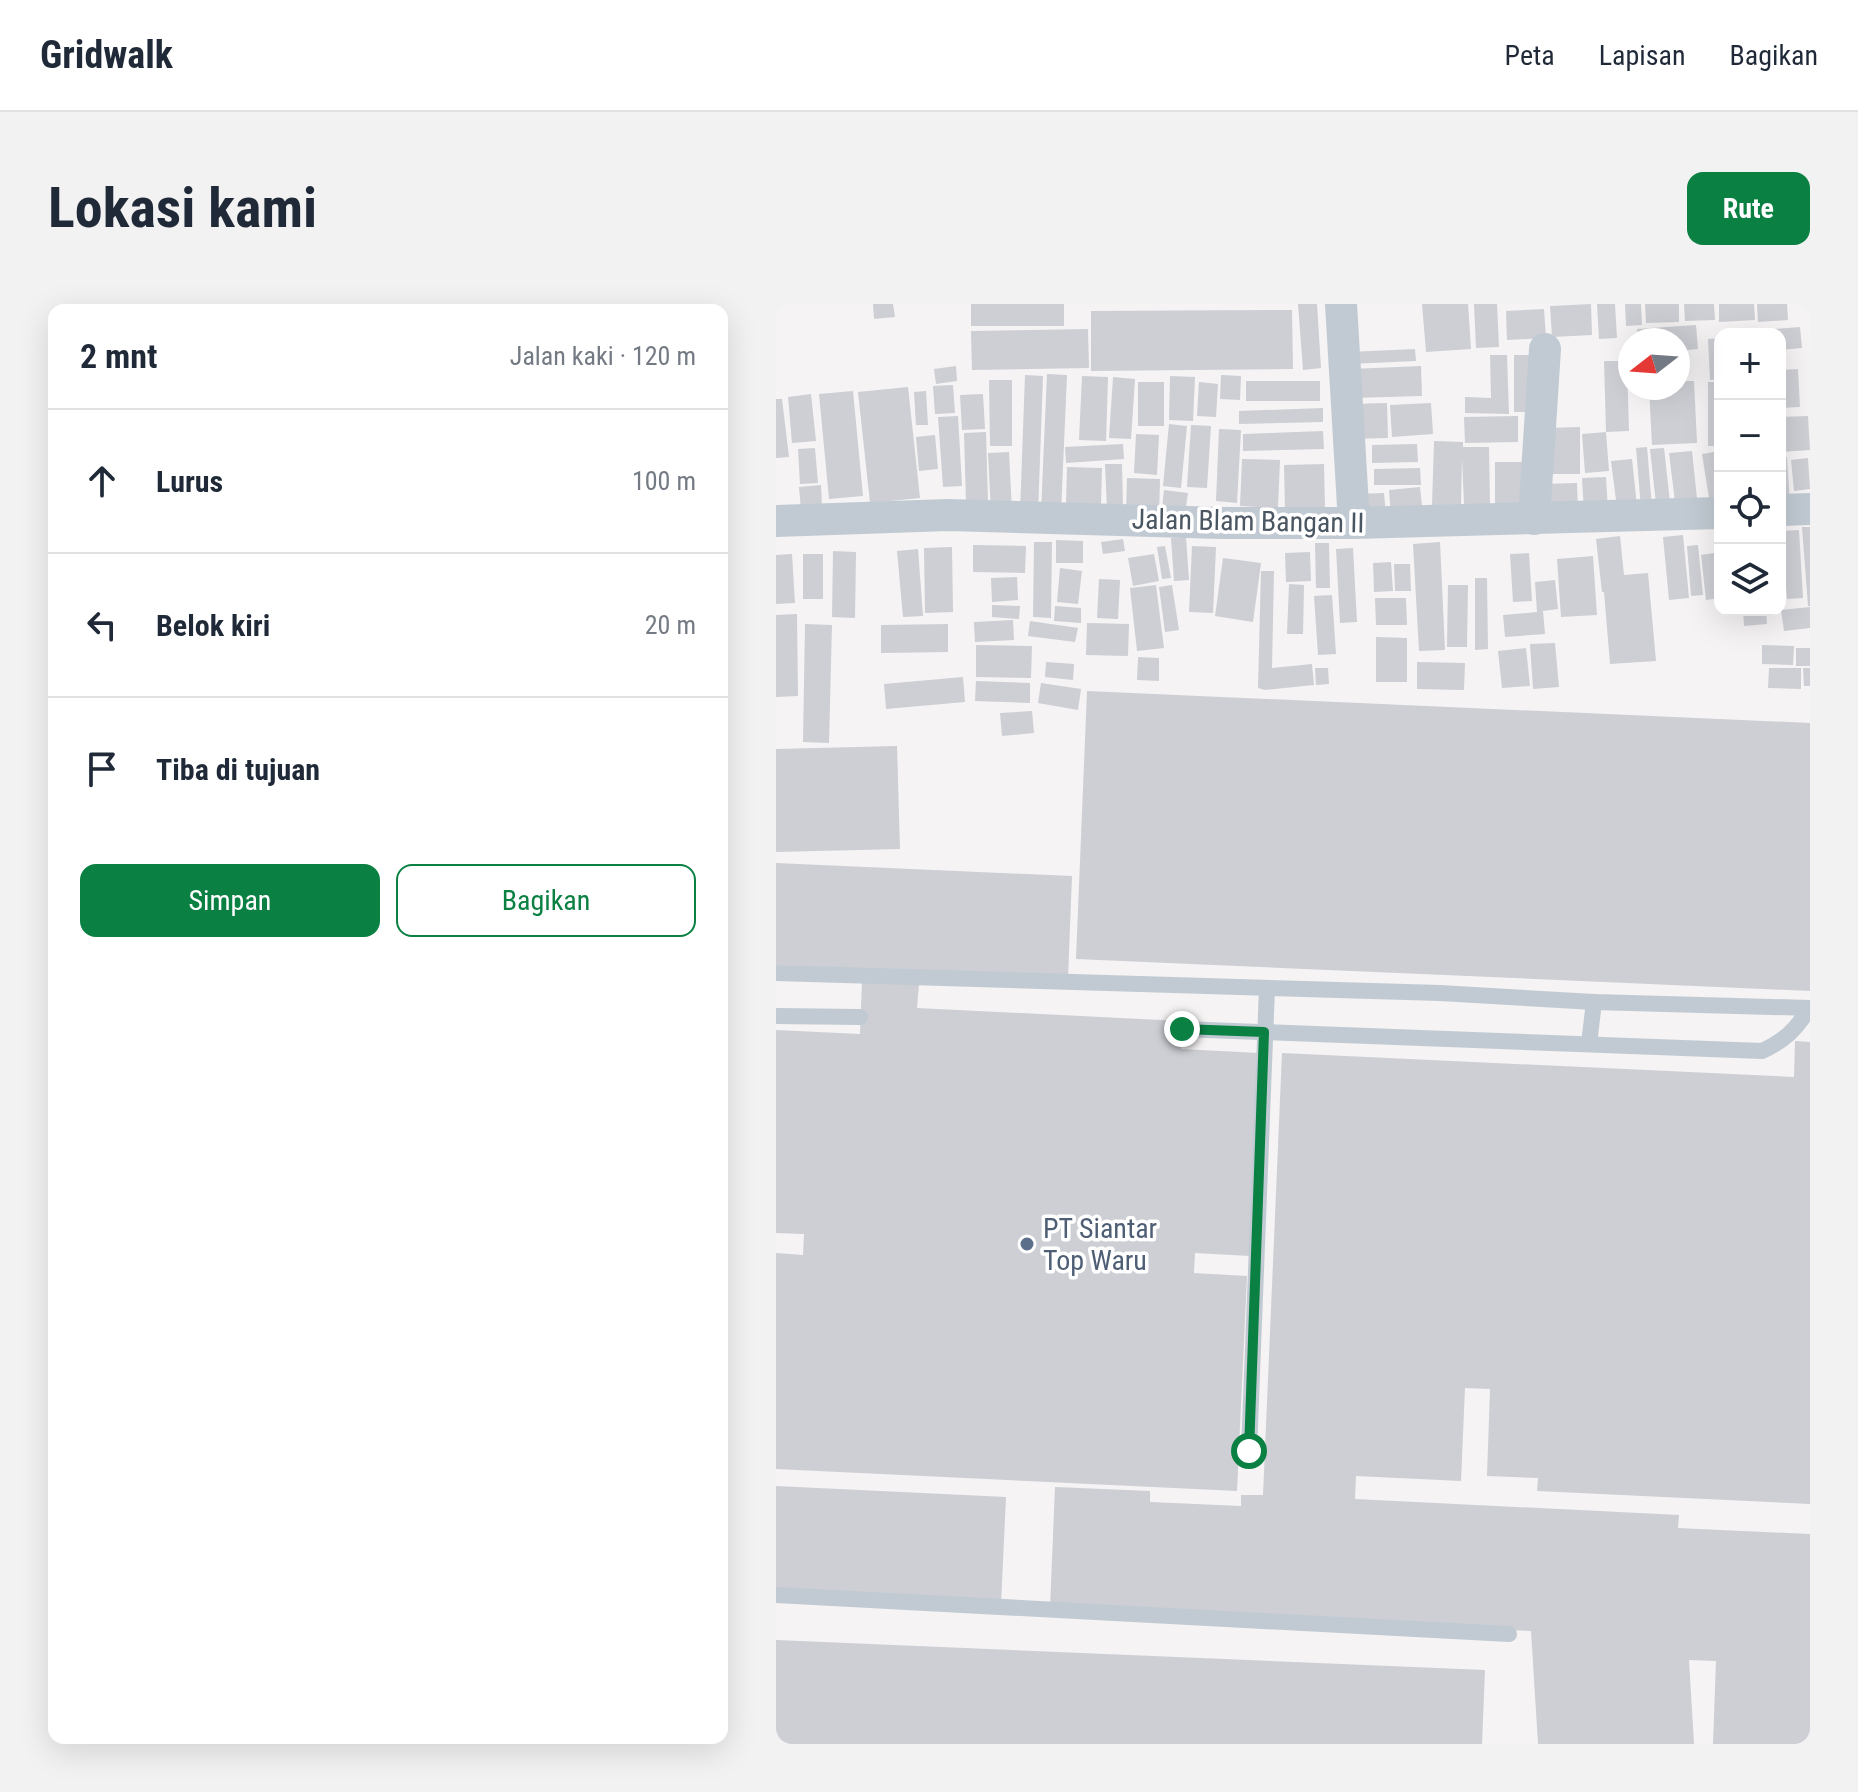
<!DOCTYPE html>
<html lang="id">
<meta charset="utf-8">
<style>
body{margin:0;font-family:"Roboto Condensed",sans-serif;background:#f2f2f3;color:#1f2937}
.controls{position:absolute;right:24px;top:24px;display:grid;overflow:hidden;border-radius:16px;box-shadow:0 8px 32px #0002}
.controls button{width:72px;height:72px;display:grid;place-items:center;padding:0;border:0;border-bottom:2px solid #e0e1e3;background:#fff;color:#1f2937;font:40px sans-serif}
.compass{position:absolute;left:842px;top:24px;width:72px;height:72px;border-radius:50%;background:#fff;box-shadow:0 8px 32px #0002;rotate:253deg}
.stop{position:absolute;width:24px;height:24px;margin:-18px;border:6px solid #0b8043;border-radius:50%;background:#fff}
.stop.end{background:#0b8043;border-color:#fff;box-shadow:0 2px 8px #0008}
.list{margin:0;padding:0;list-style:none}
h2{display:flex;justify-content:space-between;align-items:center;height:104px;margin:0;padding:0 32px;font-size:34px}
h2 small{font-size:26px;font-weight:400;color:#747a83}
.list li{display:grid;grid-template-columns:52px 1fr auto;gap:24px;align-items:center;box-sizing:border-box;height:144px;padding:0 32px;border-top:2px solid #e0e1e3}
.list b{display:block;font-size:30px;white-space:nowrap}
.list em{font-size:26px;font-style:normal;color:#747a83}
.actions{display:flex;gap:16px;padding:24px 32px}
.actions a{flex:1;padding:18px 0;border:2px solid #0b8043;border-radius:16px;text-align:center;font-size:28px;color:#0b8043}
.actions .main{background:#0b8043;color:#fff}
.icon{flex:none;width:44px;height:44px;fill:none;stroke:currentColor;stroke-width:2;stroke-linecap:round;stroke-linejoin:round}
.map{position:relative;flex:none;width:1034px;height:1440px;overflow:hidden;border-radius:16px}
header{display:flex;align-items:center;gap:48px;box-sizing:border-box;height:112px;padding:0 40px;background:#fff;border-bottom:2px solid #e0e1e3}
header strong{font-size:38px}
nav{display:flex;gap:44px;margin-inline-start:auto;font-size:28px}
.intro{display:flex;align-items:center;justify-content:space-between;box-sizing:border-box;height:192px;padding:0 48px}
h1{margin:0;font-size:56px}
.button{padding:20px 36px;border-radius:16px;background:#0b8043;color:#fff;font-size:28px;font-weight:700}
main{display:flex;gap:48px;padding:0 48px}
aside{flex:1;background:#fff;border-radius:16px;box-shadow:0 8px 32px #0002}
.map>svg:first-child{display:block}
</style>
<header>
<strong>Gridwalk</strong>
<nav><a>Peta</a><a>Lapisan</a><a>Bagikan</a></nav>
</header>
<div class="intro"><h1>Lokasi kami</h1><a class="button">Rute</a></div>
<main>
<aside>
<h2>2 mnt<small>Jalan kaki · 120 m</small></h2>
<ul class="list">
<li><svg class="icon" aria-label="ahead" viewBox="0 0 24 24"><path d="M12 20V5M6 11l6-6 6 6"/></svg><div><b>Lurus</b></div><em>100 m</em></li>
<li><svg class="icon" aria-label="left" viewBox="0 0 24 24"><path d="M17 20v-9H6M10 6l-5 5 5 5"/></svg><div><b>Belok kiri</b></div><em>20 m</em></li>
<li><svg class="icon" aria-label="arrive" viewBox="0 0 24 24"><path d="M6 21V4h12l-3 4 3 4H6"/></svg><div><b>Tiba di tujuan</b></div></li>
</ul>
<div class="actions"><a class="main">Simpan</a><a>Bagikan</a></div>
</aside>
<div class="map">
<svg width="1034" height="1440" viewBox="0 0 1034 1440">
<rect width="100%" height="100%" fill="#f5f3f3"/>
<g fill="#cdcfd5">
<polygon points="97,0 117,0 119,13 98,15"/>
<rect x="195" y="0" width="93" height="22"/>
<polygon points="522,0 541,0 545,64 527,66"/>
<polygon points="646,0 692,0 695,45 650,48"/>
<polygon points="698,0 721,0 723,43 700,44"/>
<polygon points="815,0 816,31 776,33 774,2"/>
<polygon points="821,0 839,0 841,34 823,35"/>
<polygon points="849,0 865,0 866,21 850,22"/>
<polygon points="869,0 903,0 903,18 870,19"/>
<polygon points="908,0 938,0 939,16 909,17"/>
<polygon points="943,0 978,0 979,16 943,18"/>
<polygon points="981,0 1011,0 1012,16 982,18"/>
<polygon points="768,5 770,34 731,36 730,7"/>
<polygon points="516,6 517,65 315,67 315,7"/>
<polygon points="920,21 922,45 902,47 902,36 862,36 861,25"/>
<polygon points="1024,23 1026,44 1004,46 1004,30 961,30 961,28"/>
<polygon points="312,25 313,64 196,66 195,27"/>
<polygon points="944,34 944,75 934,76 932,35"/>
<polygon points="639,45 640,57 573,60 573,48"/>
<polygon points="714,51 731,51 733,110 689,109 689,93 715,94"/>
<rect x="738" y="51" width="15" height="57"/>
<polygon points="828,57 851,57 853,127 830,128 833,167 809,169 806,130 830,128"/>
<polygon points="180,62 181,77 160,80 158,65"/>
<polygon points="645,62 646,92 576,94 575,65"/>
<polygon points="1022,65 1024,103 1004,104 1004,66"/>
<polygon points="271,70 291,71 285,209 265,208"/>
<polygon points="249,71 267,72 262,210 244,209"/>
<polygon points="445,71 465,72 464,96 444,95"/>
<polygon points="306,72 332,73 330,137 303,136"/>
<polygon points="394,72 419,73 417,117 393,116"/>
<polygon points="337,73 359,75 355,135 333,134"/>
<polygon points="213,76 236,76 236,142 214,142"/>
<rect x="470" y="77" width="74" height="20"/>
<polygon points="902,77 918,77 921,139 876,141 873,84 902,84"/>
<rect x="362" y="78" width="26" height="44"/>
<polygon points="423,78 442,80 440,113 421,112"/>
<rect x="932" y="78" width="12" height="64"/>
<polygon points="177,81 179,109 159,110 157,82"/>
<polygon points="132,83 144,194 94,199 82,88"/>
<polygon points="77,87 87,192 53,195 43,90"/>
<polygon points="150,87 152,121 140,121 138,88"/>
<polygon points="35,90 40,137 16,139 12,93"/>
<polygon points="207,90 209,125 186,126 184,91"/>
<polygon points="0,95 6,95 13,153 0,154"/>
<polygon points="611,99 612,134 575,135 573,100"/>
<polygon points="655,99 657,130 616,133 614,101"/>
<polygon points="547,104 547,118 463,120 463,107"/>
<polygon points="182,112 186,182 167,183 162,113"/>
<polygon points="742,112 742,138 689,139 688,113"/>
<polygon points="1032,112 1034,146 1004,148 1004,113"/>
<polygon points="393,120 411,122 405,184 387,182"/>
<polygon points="415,121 435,122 431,184 411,183"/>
<polygon points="804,123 804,170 771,170 770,124"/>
<polygon points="443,125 465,126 461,199 440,197"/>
<polygon points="547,127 548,145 467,147 467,130"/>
<polygon points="210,128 212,200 190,200 188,129"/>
<polygon points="360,130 383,131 381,171 358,169"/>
<polygon points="159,131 162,165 143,167 140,133"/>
<polygon points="658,137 687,138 687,143 713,143 714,200 688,200 686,154 685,202 656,201"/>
<polygon points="347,140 348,155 290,159 289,143"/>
<polygon points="641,140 642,158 596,159 596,141"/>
<polygon points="871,143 876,203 865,204 860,144"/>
<polygon points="39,144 42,179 24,180 22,145"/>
<polygon points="888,144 894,198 880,200 874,145"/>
<polygon points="916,147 921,195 899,198 893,149"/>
<polygon points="944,147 944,193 933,194 926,150"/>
<polygon points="233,148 236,207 215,208 212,149"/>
<polygon points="1004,153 1011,153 1014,200 1004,200"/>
<polygon points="1032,154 1034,185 1018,187 1015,156"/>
<polygon points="466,155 504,156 502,204 464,202"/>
<polygon points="856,155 861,202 841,204 835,157"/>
<rect x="719" y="158" width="31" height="47"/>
<polygon points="329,160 346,160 347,205 331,206"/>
<polygon points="548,160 549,206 509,207 508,161"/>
<polygon points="291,163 326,164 325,201 290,200"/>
<polygon points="644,164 645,181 598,181 598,165"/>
<polygon points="830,173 832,207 808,208 806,174"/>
<polygon points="351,174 384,175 383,212 350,211"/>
<polygon points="801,179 802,207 769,209 769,180"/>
<polygon points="45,181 46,204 25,206 23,183"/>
<polygon points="644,183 647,211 615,213 613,186"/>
<polygon points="388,186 412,189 408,217 385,214"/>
<polygon points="608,189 610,211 583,213 581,190"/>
<polygon points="1026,223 1034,223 1034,302 1032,302"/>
<polygon points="1023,226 1027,294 1011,295 1006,227"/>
<polygon points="907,231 913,294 893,296 887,233"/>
<polygon points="844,232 848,271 872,269 880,357 834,360 828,288 826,288 820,235"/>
<polygon points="410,233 413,276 398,277 395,234"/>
<polygon points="347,235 349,247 327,250 325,238"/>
<polygon points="280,236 307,237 307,259 280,259"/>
<polygon points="258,238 276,238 275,314 257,313"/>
<polygon points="664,238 669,346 643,347 637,240"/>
<polygon points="539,239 553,239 554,284 540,284"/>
<polygon points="197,241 250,242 249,269 197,268"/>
<polygon points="922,241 927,291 915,292 911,242"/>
<polygon points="389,242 395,274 386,275 381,243"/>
<polygon points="416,242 440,243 437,309 413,308"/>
<polygon points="176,243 177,308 149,309 148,244"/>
<polygon points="577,244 581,318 564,319 560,245"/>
<polygon points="142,245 147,312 127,313 121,247"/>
<polygon points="57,247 80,248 79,314 56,313"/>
<polygon points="534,248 535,277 510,278 509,249"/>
<polygon points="944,248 944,294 930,296 925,251"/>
<polygon points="753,249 756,297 737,298 734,250"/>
<polygon points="16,250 19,299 0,300 0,251"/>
<rect x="27" y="250" width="20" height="45"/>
<polygon points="378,250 383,277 357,282 352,254"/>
<polygon points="817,252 821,311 785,313 781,255"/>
<polygon points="447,254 485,259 477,318 439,312"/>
<polygon points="615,258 617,287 598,288 597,259"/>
<polygon points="618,260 634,260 635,287 619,287"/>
<polygon points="284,264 306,267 302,300 281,298"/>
<polygon points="485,267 498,267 496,364 536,360 538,381 489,386 482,384"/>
<polygon points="241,273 242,296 216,298 215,274"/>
<polygon points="699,274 711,274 712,345 699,346"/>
<polygon points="323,275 344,276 342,315 321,314"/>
<polygon points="779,276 782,305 767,307 769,330 729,333 727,311 761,308 759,278"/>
<polygon points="513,280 528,281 527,330 511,330"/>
<polygon points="380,281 388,344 361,347 354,284"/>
<polygon points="396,281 403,326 389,328 383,283"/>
<polygon points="672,281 692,281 691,343 671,343"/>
<polygon points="556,291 560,350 542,351 538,292"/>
<polygon points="599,294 630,294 631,321 600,321"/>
<polygon points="216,301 244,302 243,315 216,313"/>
<polygon points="279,302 305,304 305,319 278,317"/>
<polygon points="1034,303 1034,324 1008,327 1005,306"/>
<polygon points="967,306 990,306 991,320 968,322"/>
<polygon points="21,310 22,392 0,393 0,311"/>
<polygon points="237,316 238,336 199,338 198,318"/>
<polygon points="254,317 302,324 299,338 252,332"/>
<polygon points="311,319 353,320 352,352 310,351"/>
<polygon points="29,320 56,321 53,439 27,438"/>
<polygon points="172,320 172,348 105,349 105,321"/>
<polygon points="600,333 631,334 631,378 600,378"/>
<polygon points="779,339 783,383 757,385 754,340"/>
<polygon points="200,341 256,342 255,374 200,373"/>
<polygon points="986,341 1018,342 1017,361 986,360"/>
<polygon points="750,344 754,382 726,384 722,347"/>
<rect x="1020" y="344" width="14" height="18"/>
<polygon points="362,353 383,354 383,377 361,376"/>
<polygon points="270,358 298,360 297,376 269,373"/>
<polygon points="641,358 689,359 688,386 641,385"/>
<polygon points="539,364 552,364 553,380 540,381"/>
<polygon points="993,364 1025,364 1025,385 992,384"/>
<polygon points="1027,364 1034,364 1034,382 1028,382"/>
<polygon points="187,373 189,398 110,405 108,380"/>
<polygon points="200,377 254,379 254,399 199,397"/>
<polygon points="265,379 305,385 302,406 262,399"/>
<polygon points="311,387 1034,419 1034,687 300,655"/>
<polygon points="256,407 258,429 226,432 224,409"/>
<polygon points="121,442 124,545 0,548 0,445"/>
<polygon points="0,559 296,572 292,674 0,661"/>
<polygon points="86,677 143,680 141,704 406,717 405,745 483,749 474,952 419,949 418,969 471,972 461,1187 0,1165 0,949 27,951 28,930 0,929 0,726 84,730"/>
<polygon points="1019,737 1034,738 1034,1200 761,1187 762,1174 711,1172 714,1085 689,1084 685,1177 580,1172 579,1195 903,1211 902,1224 1034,1230 1034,1440 937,1440 940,1357 913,1356 918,1440 762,1440 755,1327 274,1304 279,1183 374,1187 374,1198 465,1202 465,1191 487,1191 506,749 1018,773"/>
<polygon points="0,1182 230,1193 225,1300 0,1289"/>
<polygon points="0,1336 709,1366 706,1440 0,1440"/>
</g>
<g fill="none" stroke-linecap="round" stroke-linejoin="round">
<g stroke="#c1cad2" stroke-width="16">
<polyline points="0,669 664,689 818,698 1034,704"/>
<polyline points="0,712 84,713"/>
<path d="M406 725 986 747C1008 737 1021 725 1033 704"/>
<polyline points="813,740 818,698"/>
<polyline points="473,1147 491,684"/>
<polyline points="0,1291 733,1330"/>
</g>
<g stroke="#c1cad2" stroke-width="32">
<polyline points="565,0 578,219"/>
<polyline points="1004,206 1034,205"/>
<polyline points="758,215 769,45"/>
<polyline points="0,217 172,211 445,219 578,219 944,209"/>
</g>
</g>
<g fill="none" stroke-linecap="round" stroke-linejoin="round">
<polyline stroke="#0b8043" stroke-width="10" points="406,725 488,728 473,1147"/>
</g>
<circle fill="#5c6f8a" stroke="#fff" stroke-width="3" cx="251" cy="940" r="8"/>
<g text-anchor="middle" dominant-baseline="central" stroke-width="7" stroke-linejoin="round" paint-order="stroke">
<g font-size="28" fill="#4a5661" stroke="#fff">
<text transform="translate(472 217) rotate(1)">Jalan Blam Bangan II</text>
</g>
<g font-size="28" fill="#4e5e75" stroke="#fff" text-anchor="start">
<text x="267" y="924">PT Siantar<tspan x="267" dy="32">Top Waru</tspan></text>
</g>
</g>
</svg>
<div class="controls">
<button>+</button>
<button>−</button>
<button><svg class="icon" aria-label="locate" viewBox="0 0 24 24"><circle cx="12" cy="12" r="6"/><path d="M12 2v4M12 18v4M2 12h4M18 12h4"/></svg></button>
<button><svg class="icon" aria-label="layers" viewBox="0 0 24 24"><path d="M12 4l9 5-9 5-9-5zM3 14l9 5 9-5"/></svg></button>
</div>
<svg class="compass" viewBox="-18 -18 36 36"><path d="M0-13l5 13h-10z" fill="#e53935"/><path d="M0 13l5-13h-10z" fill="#747a83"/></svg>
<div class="stop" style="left:473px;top:1147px"></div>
<div class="stop end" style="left:406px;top:725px"></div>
</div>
</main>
